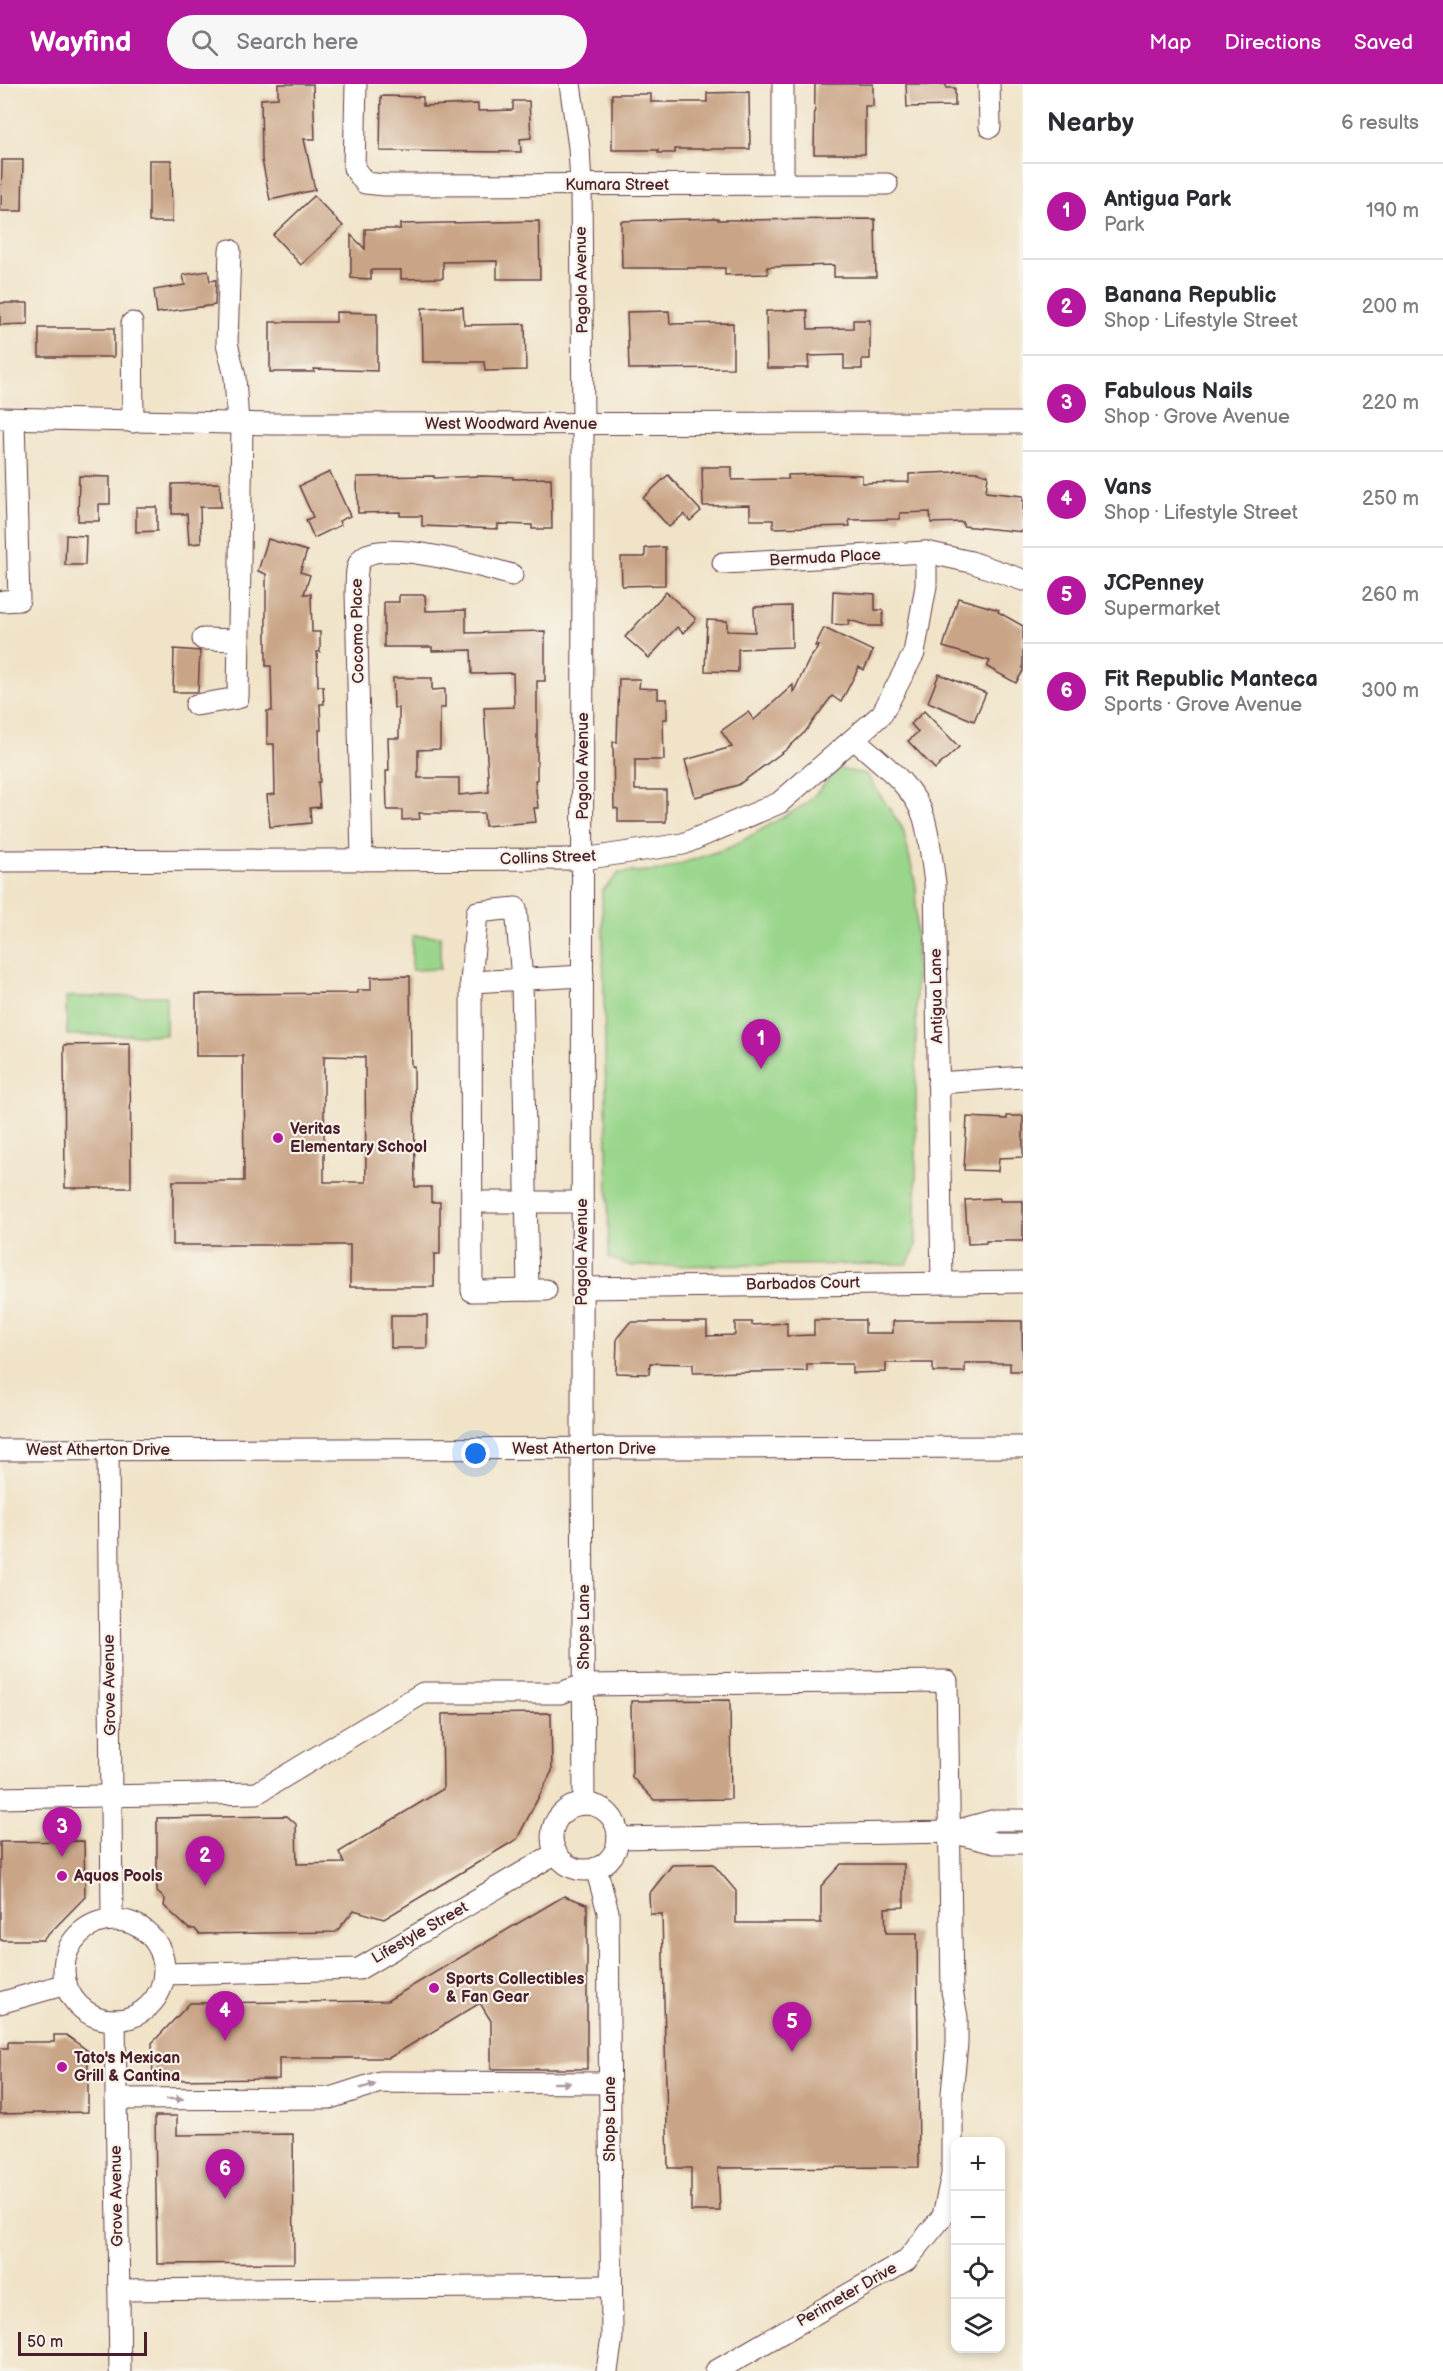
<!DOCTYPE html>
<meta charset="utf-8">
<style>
body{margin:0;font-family:"Balsamiq Sans",sans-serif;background:#f7f7f7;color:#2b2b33}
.controls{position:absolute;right:18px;bottom:18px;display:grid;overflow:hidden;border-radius:12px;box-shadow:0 3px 9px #0003}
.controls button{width:54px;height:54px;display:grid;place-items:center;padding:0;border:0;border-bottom:2px solid #e1e1e2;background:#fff;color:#2b2b33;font:30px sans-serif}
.scale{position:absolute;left:18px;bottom:15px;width:129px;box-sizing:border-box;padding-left:6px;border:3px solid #4a1f2b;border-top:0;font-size:16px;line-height:21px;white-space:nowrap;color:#4a1f2b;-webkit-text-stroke:4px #f7f3e8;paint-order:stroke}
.you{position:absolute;left:476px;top:1370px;width:21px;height:21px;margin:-15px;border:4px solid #fff;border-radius:50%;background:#1a73e8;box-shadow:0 0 0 9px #1a73e833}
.badge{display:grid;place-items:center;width:39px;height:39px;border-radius:50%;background:#b5179e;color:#fff;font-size:20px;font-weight:700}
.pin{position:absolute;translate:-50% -50px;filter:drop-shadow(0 2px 3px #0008)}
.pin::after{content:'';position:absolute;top:32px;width:21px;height:18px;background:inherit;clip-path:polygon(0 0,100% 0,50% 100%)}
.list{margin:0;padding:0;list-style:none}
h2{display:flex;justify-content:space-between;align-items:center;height:78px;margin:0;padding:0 24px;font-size:26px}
h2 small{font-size:20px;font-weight:400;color:#7c7c81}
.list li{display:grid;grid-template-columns:39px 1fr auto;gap:18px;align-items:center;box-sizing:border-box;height:96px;padding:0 24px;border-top:2px solid #e1e1e2}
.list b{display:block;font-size:22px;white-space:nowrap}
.list p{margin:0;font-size:20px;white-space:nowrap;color:#7c7c81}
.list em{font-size:20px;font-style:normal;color:#7c7c81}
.icon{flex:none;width:33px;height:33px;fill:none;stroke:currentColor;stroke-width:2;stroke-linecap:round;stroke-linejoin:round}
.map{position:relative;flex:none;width:1023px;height:2287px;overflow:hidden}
header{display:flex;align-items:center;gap:36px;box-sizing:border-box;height:84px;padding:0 30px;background:#b5179e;color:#fff}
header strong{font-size:28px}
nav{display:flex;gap:33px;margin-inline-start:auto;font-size:21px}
.search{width:420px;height:54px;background:#f7f7f7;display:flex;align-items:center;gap:15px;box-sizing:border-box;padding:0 21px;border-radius:33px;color:#7c7c81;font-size:22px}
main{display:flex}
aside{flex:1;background:#fff}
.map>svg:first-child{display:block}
</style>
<header>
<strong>Wayfind</strong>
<div class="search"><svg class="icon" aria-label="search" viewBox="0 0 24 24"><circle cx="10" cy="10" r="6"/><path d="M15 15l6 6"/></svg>Search here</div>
<nav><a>Map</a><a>Directions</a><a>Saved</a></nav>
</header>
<main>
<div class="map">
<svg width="1023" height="2287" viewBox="0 0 1023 2287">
<rect width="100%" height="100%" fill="#f7f3e8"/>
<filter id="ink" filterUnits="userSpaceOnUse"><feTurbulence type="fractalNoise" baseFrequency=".0167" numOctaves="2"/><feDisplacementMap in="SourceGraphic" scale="12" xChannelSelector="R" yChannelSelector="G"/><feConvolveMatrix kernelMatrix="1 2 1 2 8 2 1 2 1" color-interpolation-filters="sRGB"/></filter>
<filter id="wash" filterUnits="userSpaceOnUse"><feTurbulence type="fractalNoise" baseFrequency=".008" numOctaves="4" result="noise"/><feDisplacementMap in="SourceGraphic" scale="24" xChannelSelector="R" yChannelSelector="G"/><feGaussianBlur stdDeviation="1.35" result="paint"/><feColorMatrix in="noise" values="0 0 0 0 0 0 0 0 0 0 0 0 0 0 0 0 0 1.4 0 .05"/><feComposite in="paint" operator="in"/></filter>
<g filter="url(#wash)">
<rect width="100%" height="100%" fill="#f0e3c8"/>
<g fill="#99d68b" stroke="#727a5b" stroke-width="1.5">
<polygon points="839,685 866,690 903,745 916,802 916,1163 907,1180 632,1182 609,1174 602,807 619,789 662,786 731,763 806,720"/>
<polygon points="412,852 440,852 440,885 412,886"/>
<polygon points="166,912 166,951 67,951 66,913"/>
</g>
<g id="blocks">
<g fill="#c9a486" fill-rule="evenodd">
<polygon points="278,0 313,0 315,55 304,55 315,106 270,116 262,76 261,15 278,14"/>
<polygon points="815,0 873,0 873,22 865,22 865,70 814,70"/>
<polygon points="906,0 946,0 946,4 955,4 955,22 907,23"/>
<polygon points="749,8 750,65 675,65 675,69 658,69 658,66 612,66 612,10 651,10 651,18 707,18 707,9"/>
<polygon points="381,12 423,13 423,22 478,20 478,27 513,26 513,17 529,17 531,54 520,55 521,68 380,67"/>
<polygon points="2,76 23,76 22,127 1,127"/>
<polygon points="149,76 171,76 172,138 149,138"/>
<polygon points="314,112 343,142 301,181 273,151"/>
<polygon points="718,134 718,136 875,135 876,193 834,193 834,181 767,183 768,190 725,191 725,184 622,184 621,137"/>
<polygon points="539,137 540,195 497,195 497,177 443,178 443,194 401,195 401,186 371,186 371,195 351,194 351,151 365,165 365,145 400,145 400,140"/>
<polygon points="208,187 210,197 216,196 215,221 157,229 154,206 185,201 183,191"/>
<polygon points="0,219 28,219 28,240 0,241"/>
<polygon points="463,223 464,241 525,240 526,286 485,287 484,278 423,278 422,224"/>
<polygon points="807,226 808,245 853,244 853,236 870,236 870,275 862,275 862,285 844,285 844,271 808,272 809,284 767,284 766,227"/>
<polygon points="669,227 670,240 733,239 733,284 629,285 627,228"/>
<polygon points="336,228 377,229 377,287 314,285 314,288 270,288 270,238 336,238"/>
<rect x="39" y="244" width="75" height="29"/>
<polygon points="702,383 732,383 732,396 788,395 788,391 822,390 862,391 862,399 909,398 909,390 955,388 955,387 978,388 988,391 986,408 1023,412 1023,448 963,442 963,438 931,439 930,428 900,429 900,435 849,436 850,442 773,444 773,436 750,436 750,421 703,422"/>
<polygon points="330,388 350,432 339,437 341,441 314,454 306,436 313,433 299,402"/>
<polygon points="668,391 701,427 690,437 684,430 669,443 643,414"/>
<polygon points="79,392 110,393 110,420 99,420 99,437 78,437"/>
<polygon points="434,392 434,394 479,392 513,393 513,395 551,394 552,445 532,445 532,441 498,440 498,445 422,442 422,432 400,432 400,428 358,429 357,393"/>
<polygon points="220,399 221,423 200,423 201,459 189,460 187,430 172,430 172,400"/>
<polygon points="136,423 157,423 157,447 136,448"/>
<polygon points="66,451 86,452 85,481 65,481"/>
<polygon points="268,455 307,467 300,488 310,491 304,510 311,510 312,548 320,548 320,568 317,568 318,602 323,602 324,620 320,620 321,646 319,646 320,698 318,698 320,723 310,724 311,739 270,743 267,711 275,710 274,660 267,660 267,627 272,627 271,582 266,582 266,490 258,487"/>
<polygon points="665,463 665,501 622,502 621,473 645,473 645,464"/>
<polygon points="833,507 875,510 875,526 883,526 882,542 869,542 849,536 848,541 832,540"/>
<polygon points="666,508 696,535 683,549 677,543 649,574 625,553"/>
<polygon points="399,511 425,511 426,527 466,526 466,549 545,547 545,597 537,597 537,696 535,696 538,724 534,724 536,738 485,742 484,729 419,729 420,735 402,736 402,726 387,726 386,687 389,687 388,654 399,654 399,624 394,624 393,594 432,594 432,606 445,605 445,624 440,624 440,665 418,666 418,694 459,694 459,711 489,708 484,624 514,623 513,589 472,590 471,566 432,567 432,563 384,563 384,518 399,518"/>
<polygon points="958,514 999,526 998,528 1023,542 1023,587 1016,599 987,583 990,577 943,563"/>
<polygon points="791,522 792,563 738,565 738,588 705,587 707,536 727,537 727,547 755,548 754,523"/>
<polygon points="824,544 873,567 864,586 859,583 841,618 832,612 805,648 787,665 738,701 695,713 685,676 732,663 721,647 748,628 754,636 793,601 793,609 809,576 819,562 815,562"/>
<polygon points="174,565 200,567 198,608 173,608"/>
<polygon points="939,590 986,609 974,637 928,618"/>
<polygon points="619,595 640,595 639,604 658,605 658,615 667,615 667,635 663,635 664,676 635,676 635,706 666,706 666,738 618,738 618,725 614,724 613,658 617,658"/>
<polygon points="924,627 959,663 935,685 908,657 918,648 911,640"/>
<path d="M410 892 411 982H414L415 1103H431V1118H440V1170H434V1203H350V1161H173V1097H244L243 972H196V910L358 909V906H371V893ZM324 972 365 973 366 1098H324Z"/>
<polygon points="130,960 131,1104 65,1104 64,961"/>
<polygon points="1007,1032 1023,1032 1023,1073 999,1074 998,1087 964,1086 967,1033 1007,1035"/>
<polygon points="1000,1114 1000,1117 1023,1117 1023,1157 986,1157 986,1159 968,1160 965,1116"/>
<rect x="391" y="1231" width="36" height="33"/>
<polygon points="814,1236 865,1236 865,1249 893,1249 893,1237 1022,1237 1023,1287 1010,1287 1010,1279 965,1279 965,1288 933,1288 933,1279 886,1279 886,1288 852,1289 852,1280 807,1280 807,1287 693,1289 693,1280 650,1279 649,1290 616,1289 617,1254 630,1238 707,1238 707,1252 735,1251 735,1238 752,1238 752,1241 787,1239 787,1252 814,1251"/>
<polygon points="730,1616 731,1715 654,1716 632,1693 631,1617"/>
<polygon points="551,1629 552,1687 517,1755 384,1835 354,1826 336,1848 199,1850 195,1845 189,1845 164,1822 165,1815 157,1808 157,1734 287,1732 296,1740 297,1780 344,1779 339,1768 443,1705 442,1630"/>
<polygon points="84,1757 85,1813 43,1856 0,1856 0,1758"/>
<polygon points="713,1780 736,1807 736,1839 821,1839 821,1802 841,1780 904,1780 904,1823 885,1824 886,1849 917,1849 919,2083 718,2084 720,2127 691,2127 691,2084 668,2084 662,1830 650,1830 649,1810 672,1781"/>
<polygon points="564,1812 587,1820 587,1985 491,1985 491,1937 480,1919 389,1974 279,1974 279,1995 153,1996 152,1959 190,1919 387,1917"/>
<polygon points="54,1951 66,1951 88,1967 88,2028 0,2030 0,1964 8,1964 8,1958 54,1958"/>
<polygon points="155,2032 177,2032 177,2051 293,2050 294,2179 157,2180"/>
</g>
</g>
</g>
<g filter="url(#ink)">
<use href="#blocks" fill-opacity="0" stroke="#633c43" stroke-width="1.5"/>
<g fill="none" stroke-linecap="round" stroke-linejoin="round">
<g stroke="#633c43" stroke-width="23">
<g id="minor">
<polyline points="356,0 354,84 365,99 385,101 887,100"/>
<polyline points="570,0 579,63 581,102 583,339 582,1366 584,1720"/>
<polyline points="783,0 783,100"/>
<polyline points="989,0 990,43"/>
<polyline points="230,166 227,259 235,293 238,340"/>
<polyline points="132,239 133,338"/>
<polyline points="0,334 274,340 1023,339"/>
<polyline points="723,479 926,468 971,478 1023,496"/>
<polyline points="3,517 19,516 14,335"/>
<polyline points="203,555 239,556"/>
<polyline points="196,621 238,614 242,340"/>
<path d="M854 655C878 676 915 703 924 734 930 755 932 778 935 799L942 1198"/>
<path d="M362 776 356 507C357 495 354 480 365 472 388 456 485 483 512 491"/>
<polyline points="0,777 583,775 683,760 779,719 882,630 914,569 926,502 926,468"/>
<polyline points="471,898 472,1207 546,1206"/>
<polyline points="938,999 1023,993"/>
<polyline points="472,1118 582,1118"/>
<polyline points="582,1204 1023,1198"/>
<polyline points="528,1206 522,896 516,824 477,828 471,898 583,892"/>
<polyline points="0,1366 1023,1363"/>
<polyline points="108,1366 112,1836"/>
<polyline points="0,1714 257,1709 423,1609 560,1609 584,1601 947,1597 952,1907 957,1933 957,1960 952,2009 952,2091 943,2132 906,2177 716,2287"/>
<circle cx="585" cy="1753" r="33"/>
<polyline points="955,1747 995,1736 1023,1736"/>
<polyline points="618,1754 951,1748 995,1759 1023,1759"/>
<polyline points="596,1784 608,1828 612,2253 607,2287"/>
<circle cx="114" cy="1886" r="50"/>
<polyline points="165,1890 359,1885 556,1769"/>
<polyline points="0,1919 66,1900"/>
<polyline points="115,1936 120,2287"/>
<polyline points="116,2015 330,2014 380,1998 610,1999"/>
<polyline points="119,2206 611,2202"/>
</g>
</g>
<use href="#minor" stroke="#fff" stroke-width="21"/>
</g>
<defs><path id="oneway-solid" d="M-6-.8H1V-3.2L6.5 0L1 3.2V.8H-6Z" transform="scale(1.5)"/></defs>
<g fill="#ae9aa0">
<use href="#oneway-solid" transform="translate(562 1999)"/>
<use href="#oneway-solid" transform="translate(368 2002) rotate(-17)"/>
<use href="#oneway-solid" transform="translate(175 2015)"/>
</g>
</g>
<g fill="#b5179e" stroke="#f7f3e8" stroke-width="2">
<circle cx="278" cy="1054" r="6"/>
<circle cx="62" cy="1792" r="6"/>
<circle cx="434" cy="1904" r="6"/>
<circle cx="62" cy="1983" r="6"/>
</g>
<g text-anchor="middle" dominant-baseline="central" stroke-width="4.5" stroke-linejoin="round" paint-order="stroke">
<g font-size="16" fill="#4a1f2b" stroke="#f7f3e8">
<text x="617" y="101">Kumara Street</text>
<text transform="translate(582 196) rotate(-91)">Pagola Avenue</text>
<text x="511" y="340">West Woodward Avenue</text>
<text transform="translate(825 474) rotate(-3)">Bermuda Place</text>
<text transform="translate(358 547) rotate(-91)">Cocomo Place</text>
<text transform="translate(583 682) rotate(-90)">Pagola Avenue</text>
<text transform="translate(548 774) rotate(-2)">Collins Street</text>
<text transform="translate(937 912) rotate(-91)">Antigua Lane</text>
<text transform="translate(582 1168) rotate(-90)">Pagola Avenue</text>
<text transform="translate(803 1200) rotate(-1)">Barbados Court</text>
<text x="584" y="1365">West Atherton Drive</text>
<text x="98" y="1366">West Atherton Drive</text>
<text transform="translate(584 1543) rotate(-90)">Shops Lane</text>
<text transform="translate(110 1601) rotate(-91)">Grove Avenue</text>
<text transform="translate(420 1849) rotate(-30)">Lifestyle Street</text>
<text transform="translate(610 2035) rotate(-90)">Shops Lane</text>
<text transform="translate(117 2112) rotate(-91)">Grove Avenue</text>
<text transform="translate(847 2211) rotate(-30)">Perimeter Drive</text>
</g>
<g font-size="16" font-weight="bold" fill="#4a1f2b" stroke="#f7f3e8" text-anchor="start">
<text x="290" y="1045">Veritas<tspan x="290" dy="18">Elementary School</tspan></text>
<text x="74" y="1792">Aquos Pools</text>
<text x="446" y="1895">Sports Collectibles<tspan x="446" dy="18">&amp; Fan Gear</tspan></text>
<text x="74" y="1974">Tato's Mexican<tspan x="74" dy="18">Grill &amp; Cantina</tspan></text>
</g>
</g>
</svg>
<div class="controls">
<button>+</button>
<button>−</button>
<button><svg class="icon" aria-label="locate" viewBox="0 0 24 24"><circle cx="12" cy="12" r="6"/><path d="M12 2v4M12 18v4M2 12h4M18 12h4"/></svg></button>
<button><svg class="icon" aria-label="layers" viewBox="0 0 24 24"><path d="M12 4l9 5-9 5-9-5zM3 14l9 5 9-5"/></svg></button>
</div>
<div class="scale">50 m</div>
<div class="you"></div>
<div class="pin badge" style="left:761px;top:985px">1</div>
<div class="pin badge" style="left:205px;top:1802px">2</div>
<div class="pin badge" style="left:62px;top:1773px">3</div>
<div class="pin badge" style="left:225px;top:1957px">4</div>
<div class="pin badge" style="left:792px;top:1968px">5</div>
<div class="pin badge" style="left:225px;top:2115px">6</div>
</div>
<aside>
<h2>Nearby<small>6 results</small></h2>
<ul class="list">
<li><span class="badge">1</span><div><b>Antigua Park</b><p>Park</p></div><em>190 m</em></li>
<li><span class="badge">2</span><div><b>Banana Republic</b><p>Shop · Lifestyle Street</p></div><em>200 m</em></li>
<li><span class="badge">3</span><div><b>Fabulous Nails</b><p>Shop · Grove Avenue</p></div><em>220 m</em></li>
<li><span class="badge">4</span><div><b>Vans</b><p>Shop · Lifestyle Street</p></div><em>250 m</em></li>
<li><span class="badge">5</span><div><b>JCPenney</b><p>Supermarket</p></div><em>260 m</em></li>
<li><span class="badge">6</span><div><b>Fit Republic Manteca</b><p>Sports · Grove Avenue</p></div><em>300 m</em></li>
</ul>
</aside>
</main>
